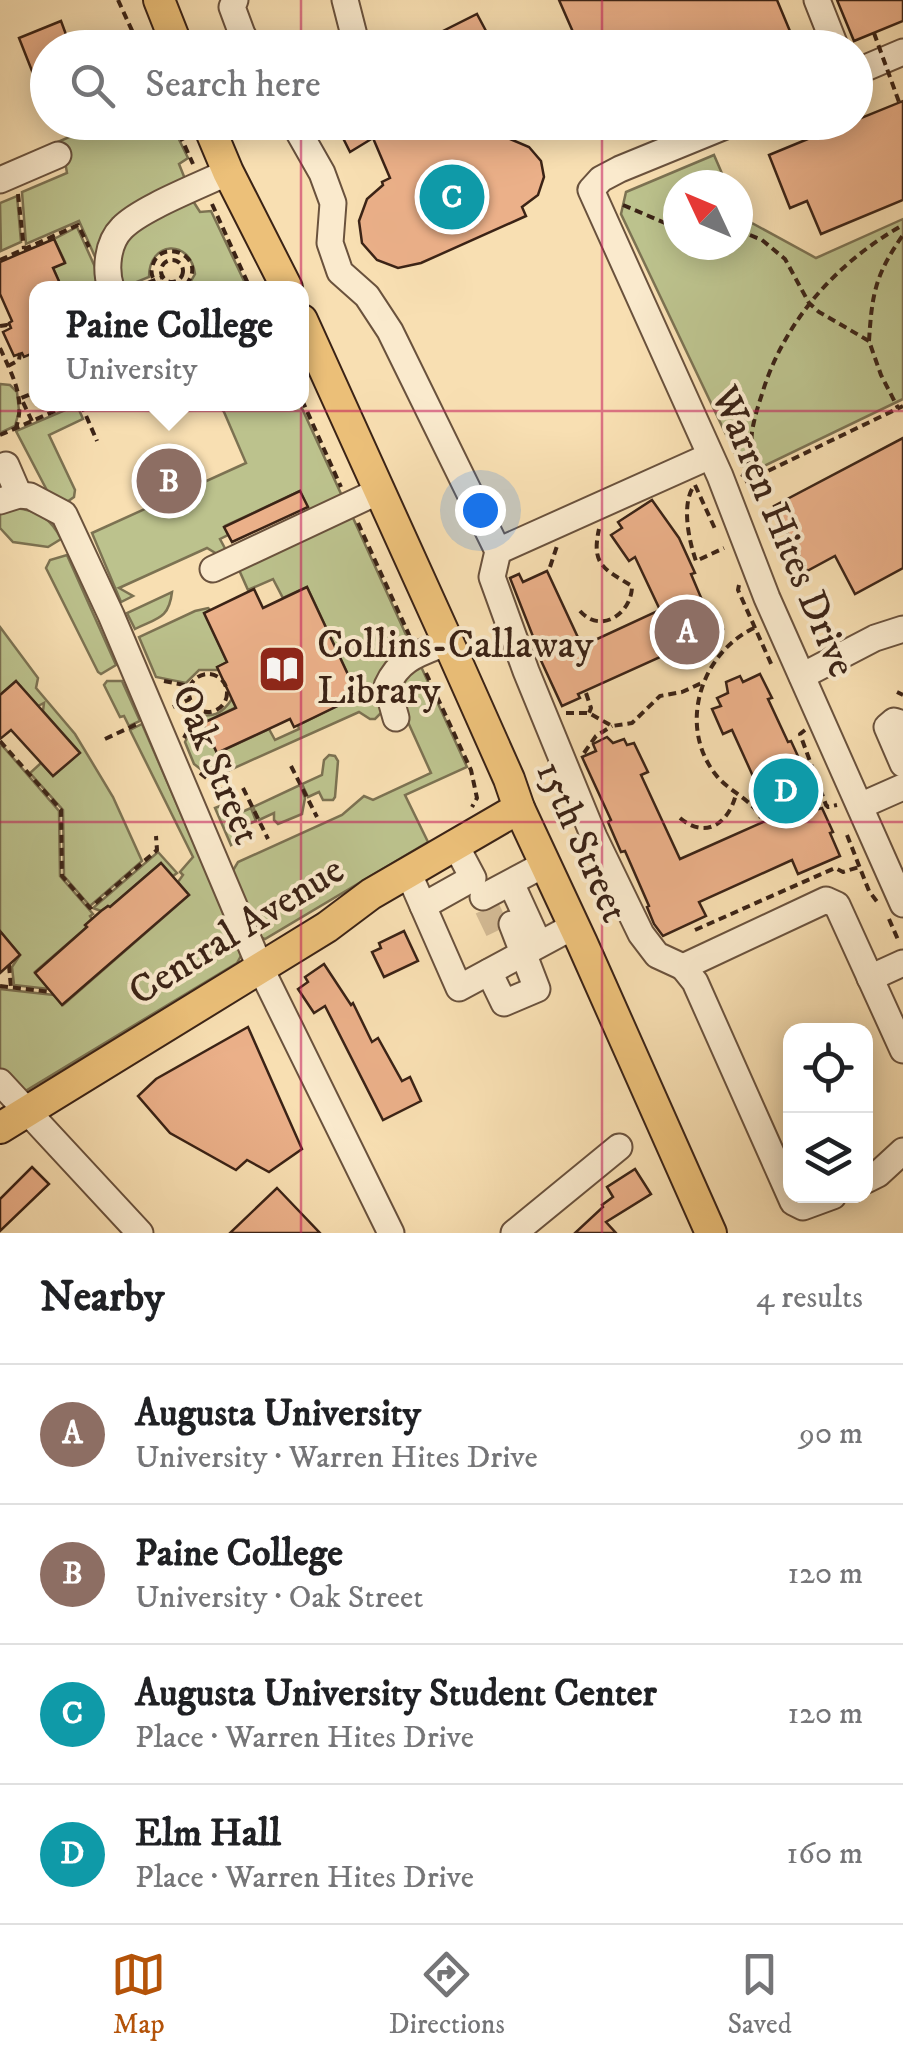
<!DOCTYPE html>
<meta charset="utf-8">
<style>
body{margin:0;font-family:"IM FELL DW Pica",serif;background:#f6f6f6;color:#202124}
.controls{position:absolute;right:30px;bottom:30px;display:grid;overflow:hidden;border-radius:20px;box-shadow:0 5px 25px #0003}
.controls button{width:90px;height:90px;display:grid;place-items:center;padding:0;border:0;border-bottom:2px solid #e0e0e0;background:#fff;color:#202124;font:50px sans-serif}
.compass{position:absolute;left:663px;top:170px;width:90px;height:90px;border-radius:50%;background:#fff;box-shadow:0 5px 25px #0003;rotate:314deg}
.you{position:absolute;left:480px;top:510px;width:35px;height:35px;margin:-25px;border:8px solid #fff;border-radius:50%;background:#1a73e8;box-shadow:0 0 0 15px #1a73e833}
.badge{display:grid;place-items:center;width:65px;height:65px;border-radius:50%;background:#b45309;color:#fff;font-size:32px;font-weight:700}
.pin{position:absolute;translate:-50% -50%;border:5px solid #fff;box-shadow:0 2px 10px #0006}
.popup{position:absolute;left:29px;top:281px;width:280px;height:130px;box-sizing:border-box;display:grid;place-content:center;border-radius:20px;background:#fff;filter:drop-shadow(0 2px 8px #0005);font-size:32px;white-space:nowrap;color:#757577}
.popup b{font-size:38px;color:#202124}
.popup::after{content:'';position:absolute;left:50%;top:100%;margin-left:-20px;border:20px solid transparent;border-top-color:#fff}
.list{margin:0;padding:0;list-style:none}
h2{display:flex;justify-content:space-between;align-items:center;height:130px;margin:0;padding:0 40px;font-size:42px}
h2 small{font-size:32px;font-weight:400;color:#757577}
.list li{display:grid;grid-template-columns:65px 1fr auto;gap:30px;align-items:center;box-sizing:border-box;height:140px;padding:0 40px;border-top:2px solid #e0e0e0}
.list b{display:block;font-size:38px;white-space:nowrap}
.list p{margin:0;font-size:32px;white-space:nowrap;color:#757577}
.list em{font-size:32px;font-style:normal;color:#757577}
.icon{flex:none;width:55px;height:55px;fill:none;stroke:currentColor;stroke-width:2;stroke-linecap:round;stroke-linejoin:round}
.map{position:relative;flex:none;width:903px;height:1233px;overflow:hidden}
.search{position:absolute;background:#fff;box-shadow:0 5px 25px #0003;left:30px;right:30px;top:30px;height:110px;display:flex;align-items:center;gap:25px;box-sizing:border-box;padding:0 35px;border-radius:55px;color:#757577;font-size:38px}
.sheet{height:690px;background:#fff}
nav{display:flex;justify-content:space-around;align-items:center;box-sizing:border-box;height:140px;border-top:2px solid #e0e0e0;background:#fff;font-size:28px;color:#757577}
nav a{display:grid;justify-items:center;gap:5px}
nav .on{color:#b45309}
.map>svg:first-child{display:block}
</style>
<div class="map">
<svg width="903" height="1233" viewBox="0 0 903 1233">
<rect width="100%" height="100%" fill="#f8dfb2"/>
<filter id="stains"><feTurbulence type="fractalNoise" baseFrequency=".002" numOctaves="4"/><feColorMatrix values="0 0 0 0 .2 0 0 0 0 .09 0 0 0 0 .02 0 0 0 .5 -.17"/></filter>
<radialGradient id="worn" r=".72"><stop offset=".6" stop-color="#630" stop-opacity="0"/><stop offset="1" stop-color="#630" stop-opacity=".3"/></radialGradient>
<g fill="#bcc28d" stroke="#7c7252" stroke-width="2.5">
<polygon points="101,123 171,123 188,158 179,164 185,179 96,259 79,221 26,244 22,192 67,173 65,161 51,145"/>
<polygon points="714,155 727,185 678,185 678,245 738,245 738,212 741,217 816,258 903,219 903,399 762,467 741,466 621,214 626,192"/>
<polygon points="17,196 21,242 1,251 0,203"/>
<path d="M193 201 200 212 211 211 245 283 236 288H187L195 274C190 238 149 241 149 277L122 288C120 268 119 250 129 232Z"/>
<polygon points="77,227 95,267 97,288 62,288 53,268 65,262 54,239"/>
<polygon points="0,384 10,385 17,392 19,411 15,426 0,433"/>
<polygon points="217,404 300,404 342,496 309,511 300,491 225,526 228,535 220,539 228,554 222,557 207,548 119,588 133,596 121,602 92,533 246,463 224,412"/>
<polygon points="77,405 83,419 49,435 75,490 74,497 64,504 52,500 16,431"/>
<path d="M14 508C37 510 51 518 61 539L48 547 13 542 0 528V510Z"/>
<path d="M349 509 412 648 383 711 375 719H370L359 712 212 778 194 764 185 742 199 715C216 717 223 712 232 699L234 703H245L203 723 217 753 269 729 275 740 299 729 298 725 358 696 307 587 283 598 273 579 248 590 236 563Z"/>
<polygon points="67,555 116,665 101,674 98,672 46,568 50,560"/>
<path d="M172 592C169 619 157 618 135 629L127 613Z"/>
<polygon points="208,608 210,610 205,613 227,662 218,667 218,670 199,670 186,683 156,677 139,637 195,611"/>
<polygon points="0,627 38,678 36,688 75,734 113,797 142,861 90,906 64,876 63,810 30,773 41,763 53,776 79,752 43,711 44,703 38,706 16,681 0,695"/>
<polygon points="418,660 467,767 405,795 428,842 265,939 261,937 232,872 238,862 342,815 364,796 373,800 431,773 393,689"/>
<polygon points="107,681 122,681 140,721 129,726 124,716 120,717 104,685"/>
<polygon points="142,724 242,954 237,963 27,1090 21,1091 0,1070 0,989 54,995 63,1005 189,895 178,882 183,875 180,872 193,857 130,730"/>
<polygon points="0,743 59,811 60,876 93,914 90,916 92,919 86,925 87,927 35,972 49,989 14,985 12,967 20,955 0,931"/>
<polygon points="329,755 335,756 338,761 335,797 333,800 323,800 319,792 308,797 302,784 322,775 324,760"/>
<polygon points="300,785 305,798 302,814 278,824 274,820 274,813 259,820 253,807"/>
<polygon points="225,804 229,808 230,817 251,808 256,821 244,826 241,838 231,845 215,808"/>
<polygon points="158,852 177,873 173,876 161,863 110,907 108,906 101,911 93,908"/>
</g>
<g fill="#ebb089" stroke="#3b2316" stroke-width="2.5">
<polygon points="559,0 777,0 797,48 580,48"/>
<polygon points="837,0 903,0 903,21 854,41"/>
<polygon points="477,14 495,48 436,48 431,37"/>
<polygon points="61,21 71,48 48,48 47,109 19,38"/>
<polygon points="903,101 903,200 821,234 807,201 790,208 769,155 849,122 856,122 856,120"/>
<polygon points="354,122 502,122 510,139 529,147 541,161 544,177 538,195 522,207 526,216 421,263 398,268 377,260 362,243 359,221 367,199 383,185 382,182 390,178 373,138 350,152 339,130"/>
<polygon points="54,239 65,263 53,268 62,288 36,288 36,352 24,357 22,353 14,356 3,332 11,328 9,323 12,321 0,294 0,262"/>
<polygon points="903,438 903,568 855,594 835,556 807,571 774,506"/>
<polygon points="300,491 308,507 232,542 224,527"/>
<polygon points="652,500 679,538 695,573 691,574 702,600 723,629 705,642 702,638 578,694 580,698 562,706 532,641 534,639 510,578 519,574 523,582 547,571 582,646 660,610 635,557 629,561 611,535 622,528 618,522"/>
<polygon points="307,587 358,696 294,727 290,719 217,753 203,723 236,708 217,667 227,662 204,613 254,589 263,608"/>
<polygon points="760,674 772,698 768,699 788,742 791,741 802,765 800,766 819,809 822,808 833,832 830,833 840,856 798,874 792,860 699,902 706,916 663,936 654,924 647,907 649,906 625,851 621,852 608,822 611,820 582,757 596,751 593,744 607,737 613,743 624,739 627,745 634,743 648,772 641,775 680,859 772,818 732,730 723,734 712,709 721,706 717,698 728,693 726,682 740,676 743,682"/>
<polygon points="16,681 80,753 53,776 11,730 0,739 0,695"/>
<polygon points="161,863 189,895 62,1005 35,973 87,927 85,925 101,911 108,906 110,907"/>
<polygon points="0,931 20,955 0,973"/>
<polygon points="404,931 418,961 384,977 372,952 381,948 379,943"/>
<polygon points="324,964 351,1005 353,1003 372,1042 378,1038 402,1081 410,1077 421,1101 383,1120 325,1006 314,1013 298,989 308,982 305,977"/>
<polygon points="248,1027 302,1149 269,1172 247,1160 236,1170 170,1133 138,1096 156,1079"/>
<polygon points="32,1167 49,1184 0,1231 0,1199"/>
<polygon points="635,1169 651,1194 606,1222 616,1233 575,1233 603,1207 602,1205 613,1197 607,1187"/>
<polygon points="277,1188 320,1233 230,1233"/>
</g>
<g fill="none" stroke-linecap="round" stroke-linejoin="round">
<polyline stroke="#d2b993" stroke-width="25" stroke-dasharray="25 12" stroke-linecap="butt" points="487,908 498,931"/>
<g stroke="#6a523d" stroke-width="29">
<g id="minor">
<polyline points="235,0 232,7 242,34 250,48"/>
<polyline points="345,0 355,39 348,48"/>
<polyline points="817,0 836,48"/>
<polyline points="856,72 903,52"/>
<polyline points="293,122 322,173 333,203 330,243 340,272 367,296 390,331 498,551 492,577 526,671 594,837 641,934 657,955 683,967 826,900 837,905 903,1050"/>
<polyline points="735,122 620,169 601,179 591,190 720,476 767,598 903,904"/>
<polyline points="0,180 58,155"/>
<path d="M111 288C105 270 107 243 122 228 141 208 202 185 228 172"/>
<polyline points="6,465 19,495"/>
<polyline points="0,501 19,495 30,496 64,514 111,615 260,967 391,1233"/>
<polyline points="498,551 710,456"/>
<polyline points="213,569 379,491"/>
<polyline points="802,676 875,638 903,629"/>
<path d="M396 718 387 686C400 657 421 653 448 642"/>
<polyline points="903,724 894,721 887,727 903,764"/>
<polyline points="860,806 903,787"/>
<polyline points="408,872 459,988 574,926"/>
<polyline points="511,883 538,942"/>
<polyline points="483,897 545,864"/>
<polyline points="423,906 473,878 455,844"/>
<polyline points="683,967 695,982 793,1202 803,1207 833,1196"/>
<polyline points="489,972 504,1003 537,989 512,924"/>
<polyline points="870,978 903,963"/>
<polyline points="0,1082 140,1233"/>
<polyline points="866,1180 878,1174 903,1151"/>
<polyline points="514,1233 619,1147"/>
</g>
</g>
<g stroke="#3b2316" stroke-width="34">
<g id="major">
<polyline points="159,0 178,48"/>
<polyline points="207,122 228,172 287,288"/>
<polyline points="302,320 448,642 509,779 519,808 582,943 711,1233"/>
<polyline points="0,1128 327,927 371,894 519,808"/>
</g>
</g>
<g stroke="#3b2316" stroke-width="4" stroke-dasharray="8 5" stroke-linecap="butt">
<polyline points="118,0 140,48"/>
<polyline points="174,122 193,164"/>
<polyline points="754,132 777,122"/>
<polyline points="18,194 24,249"/>
<polyline points="212,204 250,288"/>
<polyline points="623,205 665,223 678,225"/>
<polyline points="738,230 762,240 785,259 809,303 819,312 869,341 881,375 898,408"/>
<circle cx="172" cy="271" r="11"/>
<polyline points="0,260 78,225 89,247"/>
<polyline points="136,288 162,277"/>
<path d="M161 288C155 282 150 277 152 268 158 234 214 257 183 288"/>
<polyline points="0,326 7,325 8,329"/>
<path d="M869 341C872 294 875 275 903 235"/>
<path d="M0 348C12 375 26 398 16 428"/>
<polyline points="8,366 19,360 20,353"/>
<polyline points="302,400 341,487"/>
<polyline points="81,404 97,441"/>
<polyline points="158,404 163,413"/>
<polyline points="32,421 21,398 36,392"/>
<polyline points="0,435 71,404"/>
<path d="M742 477C753 458 750 452 752 432 754 419 758 406 762 394 784 321 837 262 903 225"/>
<polyline points="745,482 903,406"/>
<polyline points="695,485 716,531"/>
<path d="M692 489C682 508 689 541 696 561L724 548"/>
<polyline points="358,523 410,637"/>
<polyline points="550,567 557,546"/>
<polyline points="739,585 738,590 773,668"/>
<path d="M580 611C601 635 632 613 632 586 604 569 591 565 599 529"/>
<path d="M754 628C701 653 677 726 716 775 728 791 753 800 761 818"/>
<polyline points="426,673 471,770 477,798 472,807"/>
<circle cx="208" cy="693" r="19"/>
<polyline points="164,681 189,686"/>
<polyline points="897,692 903,695"/>
<polyline points="586,693 591,708 589,713"/>
<polyline points="173,707 190,699"/>
<polyline points="566,713 589,713 612,726 632,723 660,696 682,692 704,682"/>
<polyline points="805,730 800,734 826,805 828,807 837,805"/>
<polyline points="184,738 198,711"/>
<polyline points="105,739 137,724"/>
<polyline points="0,741 61,810 62,876 90,908 157,850 156,836"/>
<polyline points="584,753 596,736 612,726"/>
<polyline points="291,766 317,817"/>
<polyline points="200,773 229,795"/>
<polyline points="243,788 268,839"/>
<path d="M680 818C706 840 729 823 736 794"/>
<polyline points="847,835 869,891 878,903"/>
<polyline points="889,919 899,942"/>
<polyline points="695,930 835,868 843,872 859,867"/>
<polyline points="9,965 11,988"/>
<polyline points="0,986 51,992"/>
</g>
<use href="#minor" stroke="#faeacd" stroke-width="25"/>
<use href="#major" stroke="#ecc079" stroke-width="30"/>
<polyline stroke="#3b2316" stroke-width="4" stroke-dasharray="8 5" stroke-linecap="butt" points="874,33 899,102"/>
</g>
<path fill="none" stroke="#c2185b" stroke-width="2.5" stroke-opacity="0.55" d="M301 0V48M602 0V48M301 122V1233M602 122V1233M0 411H903M0 822H903"/>
<defs>
<g id="library-square" transform="scale(2.5)"><rect x="-9" y="-9" width="18" height="18" rx="4" fill="#8f2418" stroke="#faeacd"/><path d="M-6-4Q-3-5.5-.7-3.5V5Q-3 3-6 4ZM6-4Q3-5.5 .7-3.5V5Q3 3 6 4Z" fill="#fff"/></g>
</defs>
<g fill-rule="evenodd">
<use href="#library-square" x="282" y="669"/>
</g>
<g text-anchor="middle" dominant-baseline="central" stroke-width="8" stroke-linejoin="round" paint-order="stroke">
<g font-size="40" fill="#3b2316" stroke="#faeacd">
<text transform="translate(782 532) rotate(67)">Warren Hites Drive</text>
<text transform="translate(215 765) rotate(67)">Oak Street</text>
<text transform="translate(581 842) rotate(66)">15th Street</text>
<text transform="translate(237 932) rotate(-32)">Central Avenue</text>
</g>
<g font-size="40" fill="#3b2316" stroke="#faeacd" text-anchor="start">
<text x="317" y="646">Collins-Callaway<tspan x="317" dy="46">Library</tspan></text>
</g>
</g>
<rect width="100%" height="100%" filter="url(#stains)"/>
<rect width="100%" height="100%" fill="url(#worn)"/>
</svg>
<div class="controls">
<button><svg class="icon" aria-label="locate" viewBox="0 0 24 24"><circle cx="12" cy="12" r="6"/><path d="M12 2v4M12 18v4M2 12h4M18 12h4"/></svg></button>
<button><svg class="icon" aria-label="layers" viewBox="0 0 24 24"><path d="M12 4l9 5-9 5-9-5zM3 14l9 5 9-5"/></svg></button>
</div>
<svg class="compass" viewBox="-18 -18 36 36"><path d="M0-13l5 13h-10z" fill="#e53935"/><path d="M0 13l5-13h-10z" fill="#757577"/></svg>
<div class="you"></div>
<div class="pin badge" style="left:687px;top:632px;background:#8d6e63">A</div>
<div class="pin badge" style="left:169px;top:481px;background:#8d6e63">B</div>
<div class="popup"><b>Paine College</b>University</div>
<div class="pin badge" style="left:452px;top:197px;background:#0f9aa8">C</div>
<div class="pin badge" style="left:786px;top:791px;background:#0f9aa8">D</div>
<div class="search"><svg class="icon" aria-label="search" viewBox="0 0 24 24"><circle cx="10" cy="10" r="6"/><path d="M15 15l6 6"/></svg>Search here</div>
</div>
<section class="sheet">
<h2>Nearby<small>4 results</small></h2>
<ul class="list">
<li><span class="badge" style="background:#8d6e63">A</span><div><b>Augusta University</b><p>University · Warren Hites Drive</p></div><em>90 m</em></li>
<li><span class="badge" style="background:#8d6e63">B</span><div><b>Paine College</b><p>University · Oak Street</p></div><em>120 m</em></li>
<li><span class="badge" style="background:#0f9aa8">C</span><div><b>Augusta University Student Center</b><p>Place · Warren Hites Drive</p></div><em>120 m</em></li>
<li><span class="badge" style="background:#0f9aa8">D</span><div><b>Elm Hall</b><p>Place · Warren Hites Drive</p></div><em>160 m</em></li>
</ul>
</section>
<nav>
<a class="on"><svg class="icon" aria-label="map" viewBox="0 0 24 24"><path d="M3 6l6-2 6 2 6-2v14l-6 2-6-2-6 2zM9 4v14M15 6v14"/></svg>Map</a>
<a><svg class="icon" aria-label="directions" viewBox="0 0 24 24"><path d="M12 3l9 9-9 9-9-9zM9 14v-3h6M13 9l2 2-2 2"/></svg>Directions</a>
<a><svg class="icon" aria-label="saved" viewBox="0 0 24 24"><path d="M7 4h10v16l-5-4-5 4z"/></svg>Saved</a>
</nav>
